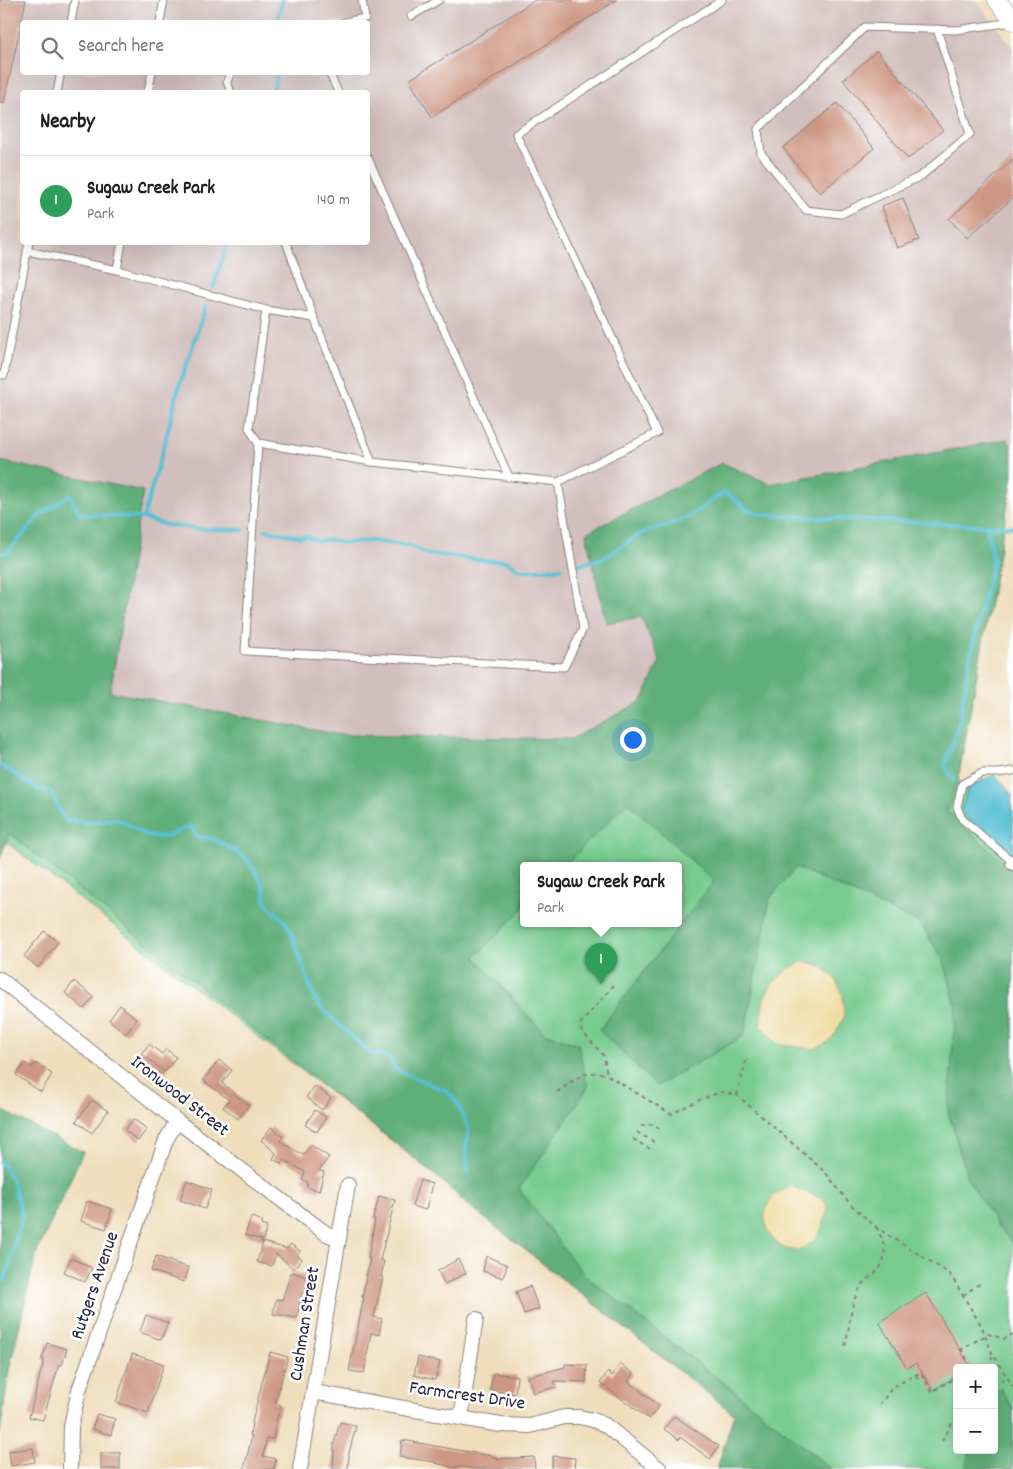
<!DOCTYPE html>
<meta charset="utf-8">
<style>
body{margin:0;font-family:Dekko,sans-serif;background:#f6f6f6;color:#202124}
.controls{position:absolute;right:15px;bottom:15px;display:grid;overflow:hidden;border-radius:5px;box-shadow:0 5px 20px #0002}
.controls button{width:45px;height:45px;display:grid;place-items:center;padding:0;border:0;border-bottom:1px solid #e0e0e0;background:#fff;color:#202124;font:25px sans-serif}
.you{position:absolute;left:632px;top:739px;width:18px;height:18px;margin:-12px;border:4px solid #fff;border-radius:50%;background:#1a73e8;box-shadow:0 0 0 8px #1a73e833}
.badge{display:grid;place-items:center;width:32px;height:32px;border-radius:50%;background:#0f766e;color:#fff;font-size:16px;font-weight:700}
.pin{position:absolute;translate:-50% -41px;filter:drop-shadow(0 1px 2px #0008)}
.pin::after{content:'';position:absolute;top:26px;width:18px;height:15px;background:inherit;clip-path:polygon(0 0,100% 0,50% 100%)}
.popup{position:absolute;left:520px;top:862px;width:162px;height:65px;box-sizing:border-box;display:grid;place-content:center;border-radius:5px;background:#fff;filter:drop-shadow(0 1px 4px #0005);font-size:16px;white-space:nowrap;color:#757577}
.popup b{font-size:19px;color:#202124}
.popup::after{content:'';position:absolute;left:50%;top:100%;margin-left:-10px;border:10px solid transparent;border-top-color:#fff}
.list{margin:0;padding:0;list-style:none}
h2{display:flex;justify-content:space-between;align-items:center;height:65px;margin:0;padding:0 20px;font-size:21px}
h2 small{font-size:16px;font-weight:400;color:#757577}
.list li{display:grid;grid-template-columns:32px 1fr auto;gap:15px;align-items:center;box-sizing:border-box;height:90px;padding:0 20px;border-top:1px solid #e0e0e0}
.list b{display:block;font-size:19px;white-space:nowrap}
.list p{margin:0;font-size:16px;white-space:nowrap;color:#757577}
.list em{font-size:16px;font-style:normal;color:#757577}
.icon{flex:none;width:28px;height:28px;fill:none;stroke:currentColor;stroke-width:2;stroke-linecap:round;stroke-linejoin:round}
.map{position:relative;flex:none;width:1013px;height:1469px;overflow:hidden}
.search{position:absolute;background:#fff;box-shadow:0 5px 20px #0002;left:20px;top:20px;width:350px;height:55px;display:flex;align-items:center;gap:12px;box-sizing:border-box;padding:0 18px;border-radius:5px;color:#757577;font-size:19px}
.panel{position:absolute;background:#fff;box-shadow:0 5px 20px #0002;left:20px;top:90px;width:350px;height:155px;border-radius:5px}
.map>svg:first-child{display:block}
</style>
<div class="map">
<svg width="1013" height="1469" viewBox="0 0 1013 1469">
<rect width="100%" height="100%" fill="#fff"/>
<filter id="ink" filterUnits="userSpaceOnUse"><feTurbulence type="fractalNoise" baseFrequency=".02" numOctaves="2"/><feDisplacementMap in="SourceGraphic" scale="10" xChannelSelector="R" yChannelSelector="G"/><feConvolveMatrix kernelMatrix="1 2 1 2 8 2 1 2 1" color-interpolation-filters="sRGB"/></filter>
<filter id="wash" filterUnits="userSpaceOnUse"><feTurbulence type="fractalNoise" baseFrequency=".0096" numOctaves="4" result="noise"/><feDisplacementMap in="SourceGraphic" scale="20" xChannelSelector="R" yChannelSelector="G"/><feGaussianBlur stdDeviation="1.12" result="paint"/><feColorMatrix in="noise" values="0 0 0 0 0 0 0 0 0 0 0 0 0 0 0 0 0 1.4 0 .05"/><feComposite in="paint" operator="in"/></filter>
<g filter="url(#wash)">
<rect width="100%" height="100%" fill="#efddbc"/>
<path fill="#d1bfbd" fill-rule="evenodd" d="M0 0H976L1013 48V457L636 743 39 752 0 553ZM22 22H368V72H22ZM22 92H368V242H22Z"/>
<path fill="#77cb8f" stroke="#4c7665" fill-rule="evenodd" d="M1013 475 958 779 1013 843V1469H717L734 1414 467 1204 441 1180 372 1125 0 837V553L40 752 636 743ZM524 865H678V923H524ZM957 1368H994V1450H957Z"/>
<g fill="#61af7a" stroke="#42685a">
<polygon points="1008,439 1013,456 1013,475 958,779 947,811 1011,870 1013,874 1013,1243 998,1227 967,1177 948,1111 956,1006 944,961 921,924 796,867 770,898 744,1036 657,1086 599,1030 714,881 628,802 565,865 524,865 523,908 475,957 544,1033 578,1044 588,1088 519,1189 582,1273 771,1420 831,1469 717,1469 734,1414 467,1204 441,1180 9,833 0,859 0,461 143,491 110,692 342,735 571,739 642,701 660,661 641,617 606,623 586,533 722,463 770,484"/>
<polygon points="0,1109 83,1152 36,1255 9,1371 0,1434"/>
<polygon points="1000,1388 1013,1408 1013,1469 966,1469 969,1450 994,1450 994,1395"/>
</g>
<g fill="#eeda9e" stroke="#887e6c">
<polygon points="804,961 819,965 834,977 843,995 844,1017 836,1033 825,1044 814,1049 778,1044 760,1026 764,997 773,983 789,968"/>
<path d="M791 1186 823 1199 828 1209C825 1218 823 1228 818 1235 791 1274 749 1228 771 1199 776 1192 784 1189 791 1186Z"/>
</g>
<polygon fill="#56bfd3" stroke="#3c7087" points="995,774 1012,795 1011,808 1013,811 1013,854 1003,851 961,812 968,788"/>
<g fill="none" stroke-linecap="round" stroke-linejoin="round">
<g stroke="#56bfd3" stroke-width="4">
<polyline points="277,22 282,0"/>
<polyline points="273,92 277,72"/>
<polyline points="213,288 228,242"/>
<polyline points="143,518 165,442 178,390 206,306"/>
<polyline points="265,530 301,537 306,536 318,541 331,540 342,543 371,541 402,545 411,546 429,555 440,555 481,560 506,561 520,570 543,570 562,568"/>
<polyline points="0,553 7,553 40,515 70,495 80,514 143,518 166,525 199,529 243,530"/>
<polyline points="578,565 604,558 630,540 648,530 667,526 689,517 715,498 725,493 740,503 747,510 764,515 1013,527"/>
<path d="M0 765 38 789 52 792 59 810 67 821C74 819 79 822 86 822 96 823 108 818 118 820 128 822 140 835 154 837 171 839 175 829 191 827L197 837 214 839 245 857 258 875 264 889 265 899 270 908 284 920 290 929 312 992 320 1007 370 1053 389 1057 395 1069 446 1091 457 1102 469 1129 466 1149 468 1173"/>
<polyline points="954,781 945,765 958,729 970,656 993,560 987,525"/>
<path d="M0 1162C16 1179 15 1195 22 1215L5 1281"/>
</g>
</g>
<g id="blocks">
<g fill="#ce9783">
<polygon points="0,0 26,0 4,103 0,102"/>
<polygon points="535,0 617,0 432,117 409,80"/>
<polygon points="877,51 943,130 908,159 843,80"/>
<polygon points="837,103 874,148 820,193 783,148"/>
<polygon points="1013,159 1013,198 967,238 949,219"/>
<polygon points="903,198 919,240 897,248 882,206"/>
<polygon points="44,931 58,942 38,968 24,956"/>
<polygon points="74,981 94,997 84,1009 65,993"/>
<polygon points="120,1005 137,1019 126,1034 109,1020"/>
<polygon points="149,1044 162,1054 166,1049 176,1057 165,1072 141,1054"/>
<polygon points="219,1060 232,1070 222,1083 249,1105 238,1119 223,1107 229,1100 203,1080"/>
<polygon points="25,1063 32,1068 35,1063 52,1074 41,1092 16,1075"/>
<polygon points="315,1086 331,1098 322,1110 306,1097"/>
<polygon points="92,1100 108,1111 92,1133 76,1121"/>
<polygon points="315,1110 326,1117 317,1132 305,1125"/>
<polygon points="133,1119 147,1129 138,1141 125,1130"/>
<polygon points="271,1127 283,1137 280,1141 303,1155 311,1145 329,1157 319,1171 324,1172 319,1191 307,1187 308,1182 302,1180 305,1172 284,1160 282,1164 273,1159 276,1153 261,1140"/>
<polygon points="187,1180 212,1190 205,1209 180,1200"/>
<polygon points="420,1180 432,1184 426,1210 412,1206"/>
<polygon points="379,1196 395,1200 380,1260 384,1261 381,1277 383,1277 374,1317 382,1319 379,1335 371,1333 364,1373 349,1371 364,1297 362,1297 370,1259 368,1259 375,1219 373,1219"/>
<polygon points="87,1201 112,1209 106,1229 81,1221"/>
<polygon points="251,1217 263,1221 261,1225 267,1227 263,1240 245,1235"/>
<polygon points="260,1241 287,1249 291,1244 300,1251 297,1255 302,1259 294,1269 276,1254 272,1266 257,1262 263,1243"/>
<polygon points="156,1256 189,1268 184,1282 151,1271"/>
<polygon points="486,1256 507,1265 503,1278 483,1271"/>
<polygon points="71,1258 92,1268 85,1282 64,1272"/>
<polygon points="458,1259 466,1273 445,1284 438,1271"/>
<polygon points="291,1272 310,1278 305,1293 302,1292 297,1318 273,1314 276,1299 282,1300"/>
<polygon points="530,1286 539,1309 524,1314 516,1292"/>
<polygon points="926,1293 971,1368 957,1368 957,1376 933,1390 916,1363 907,1368 879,1322"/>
<polygon points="146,1315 168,1323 161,1340 140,1332"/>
<polygon points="47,1343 67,1349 62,1365 59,1364 43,1420 29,1417 44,1360 42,1359"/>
<polygon points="270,1352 288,1357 275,1403 281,1405 278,1416 277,1416 273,1439 267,1438 263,1456 276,1459 274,1469 244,1469 252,1436 250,1435 253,1418"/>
<polygon points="132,1354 164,1364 148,1413 116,1402"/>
<polygon points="418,1357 440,1362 435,1380 414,1375"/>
<polygon points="565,1364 587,1365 586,1382 554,1381 556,1387 533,1393 529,1379 527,1379 526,1377 565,1367"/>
<polygon points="620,1364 633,1373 628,1381 659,1406 649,1419 600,1383 608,1372 612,1376"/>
<polygon points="493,1373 517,1376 515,1394 490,1390"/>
<polygon points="97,1414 115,1419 111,1435 92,1429"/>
<polygon points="674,1416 719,1446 710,1459 680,1437 679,1440 664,1429"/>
<polygon points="340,1422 356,1426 349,1453 348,1469 333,1469 334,1443"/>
<polygon points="402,1440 497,1457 497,1459 534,1457 535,1469 476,1469 456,1466 456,1468 435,1463 435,1462 400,1457"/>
<polygon points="33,1448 35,1462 11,1466 9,1451"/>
<rect x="101" y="1453" width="19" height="16"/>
<polygon points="553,1456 575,1458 574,1469 551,1469"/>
</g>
</g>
</g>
<g filter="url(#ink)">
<use href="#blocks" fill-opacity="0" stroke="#88807c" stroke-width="1"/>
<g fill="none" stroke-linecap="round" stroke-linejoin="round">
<g stroke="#88807c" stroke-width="9">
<g id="service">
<polyline points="411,16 439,0"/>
<polyline points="71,22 75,0"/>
<polyline points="160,22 164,0"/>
<polyline points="344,22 365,18 362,0"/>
<polyline points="937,29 970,134 921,176 841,214 806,210 761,153 758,129 865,27 956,30 1013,22"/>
<polyline points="231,72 227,82 231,92"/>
<polyline points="329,72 338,92"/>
<polyline points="57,92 61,72"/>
<polyline points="148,92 152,72"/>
<polyline points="368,158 509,477"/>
<polyline points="286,242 314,318"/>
<polyline points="27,251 117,270 122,242"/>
<polyline points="117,270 266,310 314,318 372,462 258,443 249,428 266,310"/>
<polyline points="0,375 4,375 29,242"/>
<polyline points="258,443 245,651 564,667 583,629 558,482 372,462"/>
<polyline points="558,482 657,433 516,134 722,0"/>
<polyline points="1013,862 962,819 957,807 962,784 982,773 999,773 1013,771"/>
</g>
</g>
<g stroke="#88807c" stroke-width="16">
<g id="minor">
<polyline points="1013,862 1013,863"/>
<polyline points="0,979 177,1121 304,1217 327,1234 339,1239"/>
<polyline points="313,1392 500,1425 530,1426 564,1417 579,1417 593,1420 605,1425 660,1469"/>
<polyline points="461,1417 476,1319"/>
<polyline points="70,1469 71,1426 79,1390 166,1140 177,1121"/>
<polyline points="300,1469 348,1185"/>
</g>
</g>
<g stroke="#88807c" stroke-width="19">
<polyline id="tertiary" points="997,0 1013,21"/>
</g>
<g stroke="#88807c" stroke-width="2" stroke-dasharray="4 4" stroke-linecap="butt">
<polyline points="614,985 581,1023 581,1030 604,1056 607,1075 671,1114 699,1100 721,1092 737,1095 825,1172 851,1205 877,1228 950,1274 982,1327 992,1353 1013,1387"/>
<path d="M557 1092C573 1081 587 1067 607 1075"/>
<polyline points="737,1095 747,1057"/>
<polyline points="641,1126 653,1124 662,1130"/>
<polyline points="637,1132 654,1142"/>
<polyline points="633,1139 650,1149"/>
<polyline points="963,1295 981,1283"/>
<path d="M845 1346C850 1328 849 1306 859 1290 862 1283 870 1278 875 1273 890 1260 885 1242 876 1227"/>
<polyline points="961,1349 972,1368"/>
<polyline points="960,1350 988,1334 1004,1339 1013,1334"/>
<polyline points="991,1368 992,1355"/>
<polyline points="916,1375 918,1378 922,1375 932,1392 957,1377"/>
<polyline points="994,1385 1007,1377"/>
<polyline points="879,1405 893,1387 921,1372"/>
<polyline points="956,1426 957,1425"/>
<polyline points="942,1441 952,1423"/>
</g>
<use href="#service" stroke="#fff" stroke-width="7"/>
<use href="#minor" stroke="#fff" stroke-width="14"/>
<use href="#tertiary" stroke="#fff" stroke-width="18"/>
</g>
</g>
<g text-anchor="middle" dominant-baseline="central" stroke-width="5" stroke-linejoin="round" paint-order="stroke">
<g font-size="19" fill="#22223b" stroke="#fff">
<text transform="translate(179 1097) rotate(38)">Ironwood Street</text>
<text transform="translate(96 1286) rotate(-71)">Rutgers Avenue</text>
<text transform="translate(306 1324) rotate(-81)">Cushman Street</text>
<text transform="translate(467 1397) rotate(8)">Farmcrest Drive</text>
</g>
</g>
</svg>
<div class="controls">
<button>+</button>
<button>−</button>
</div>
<div class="you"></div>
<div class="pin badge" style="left:601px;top:984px;background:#2e9e5b">1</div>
<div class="popup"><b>Sugaw Creek Park</b>Park</div>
<div class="search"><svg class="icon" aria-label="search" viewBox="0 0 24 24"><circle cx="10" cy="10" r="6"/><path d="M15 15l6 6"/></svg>Search here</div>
<section class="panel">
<h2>Nearby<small></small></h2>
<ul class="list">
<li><span class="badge" style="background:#2e9e5b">1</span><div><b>Sugaw Creek Park</b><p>Park</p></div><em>140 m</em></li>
</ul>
</section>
</div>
